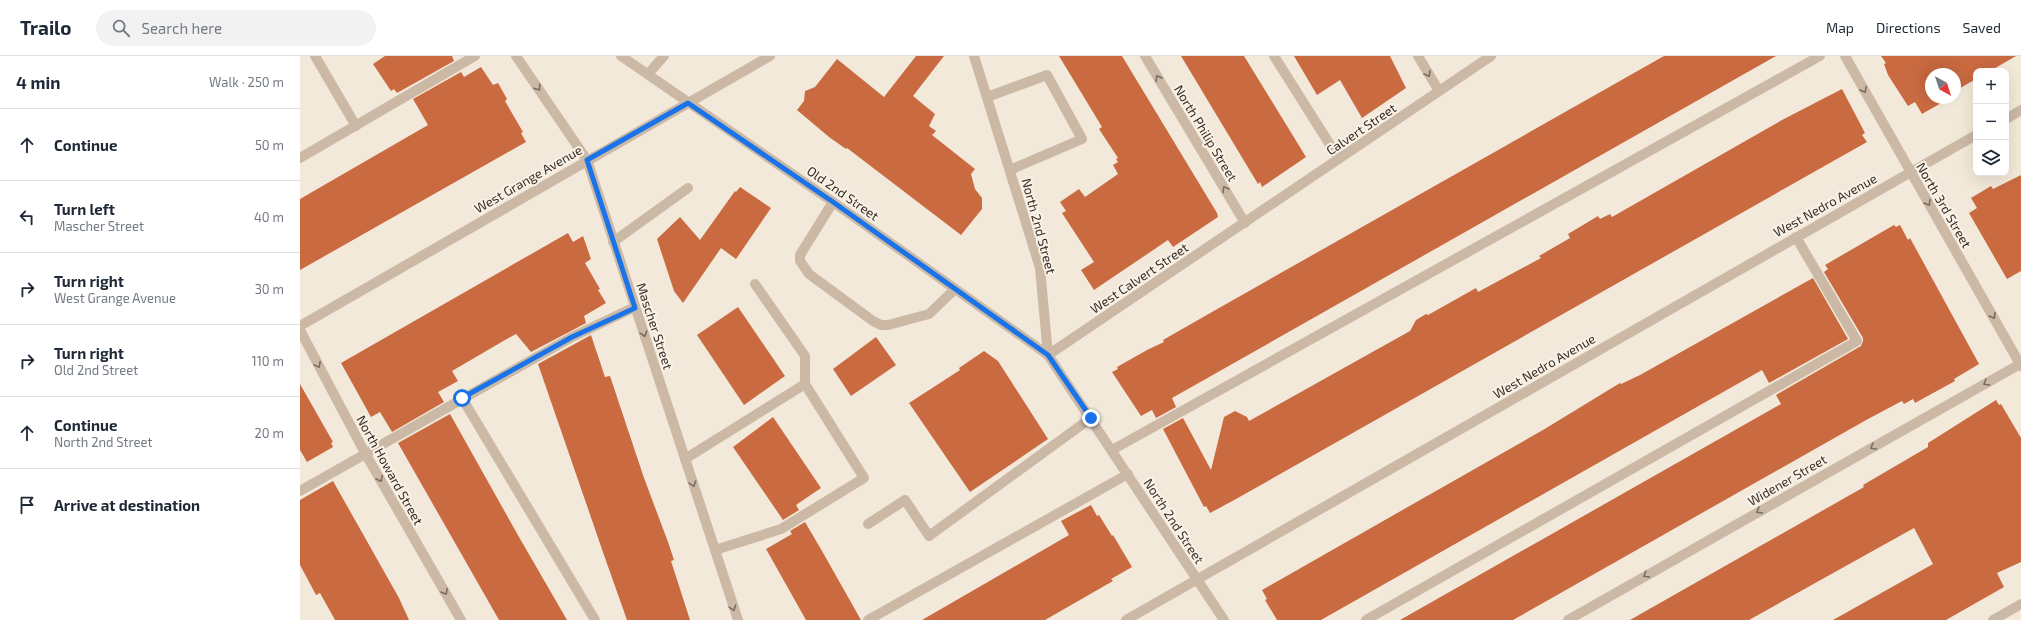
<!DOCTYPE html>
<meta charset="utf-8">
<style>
body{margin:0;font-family:"Exo 2",sans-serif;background:#f2f2f3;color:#1f2937}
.controls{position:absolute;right:12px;top:12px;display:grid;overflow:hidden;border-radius:8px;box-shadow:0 4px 16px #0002}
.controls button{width:36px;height:36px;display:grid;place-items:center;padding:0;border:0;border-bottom:1px solid #e0e1e3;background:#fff;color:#1f2937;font:20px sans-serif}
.compass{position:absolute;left:1625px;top:12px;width:36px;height:36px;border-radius:50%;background:#fff;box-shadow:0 4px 16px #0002;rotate:141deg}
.stop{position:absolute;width:12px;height:12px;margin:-9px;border:3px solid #1a73e8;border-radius:50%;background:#fff}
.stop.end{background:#1a73e8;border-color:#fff;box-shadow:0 1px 4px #0008}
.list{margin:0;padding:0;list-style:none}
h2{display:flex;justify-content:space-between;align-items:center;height:52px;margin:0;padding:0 16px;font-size:17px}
h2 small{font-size:13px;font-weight:400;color:#747a83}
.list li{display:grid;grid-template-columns:26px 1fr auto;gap:12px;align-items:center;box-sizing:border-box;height:72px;padding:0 16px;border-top:1px solid #e0e1e3}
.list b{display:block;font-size:15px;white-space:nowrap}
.list p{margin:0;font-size:13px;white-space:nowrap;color:#747a83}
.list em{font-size:13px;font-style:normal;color:#747a83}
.icon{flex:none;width:22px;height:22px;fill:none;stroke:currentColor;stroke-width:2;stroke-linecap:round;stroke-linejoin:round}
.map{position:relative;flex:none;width:1721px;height:564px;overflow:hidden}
header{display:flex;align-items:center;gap:24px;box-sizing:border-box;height:56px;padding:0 20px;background:#fff;border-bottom:1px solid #e0e1e3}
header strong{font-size:19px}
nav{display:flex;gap:22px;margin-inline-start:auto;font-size:14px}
.search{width:280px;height:36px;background:#f2f2f3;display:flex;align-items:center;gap:10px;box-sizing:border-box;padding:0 14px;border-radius:22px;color:#747a83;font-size:15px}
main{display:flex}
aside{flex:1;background:#fff}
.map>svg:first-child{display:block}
</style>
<header>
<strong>Trailo</strong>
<div class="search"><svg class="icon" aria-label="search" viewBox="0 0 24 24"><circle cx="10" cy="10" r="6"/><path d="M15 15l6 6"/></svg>Search here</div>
<nav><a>Map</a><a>Directions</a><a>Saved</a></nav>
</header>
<main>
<aside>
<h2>4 min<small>Walk · 250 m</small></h2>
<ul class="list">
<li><svg class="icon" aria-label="ahead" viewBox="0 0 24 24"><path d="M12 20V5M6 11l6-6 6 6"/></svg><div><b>Continue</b></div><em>50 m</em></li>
<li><svg class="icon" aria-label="left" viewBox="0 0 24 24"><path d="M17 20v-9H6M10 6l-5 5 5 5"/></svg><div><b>Turn left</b><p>Mascher Street</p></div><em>40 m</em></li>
<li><svg class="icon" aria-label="right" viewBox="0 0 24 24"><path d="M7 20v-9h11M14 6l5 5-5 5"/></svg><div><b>Turn right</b><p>West Grange Avenue</p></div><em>30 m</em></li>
<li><svg class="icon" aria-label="right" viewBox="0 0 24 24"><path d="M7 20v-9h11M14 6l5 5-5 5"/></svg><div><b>Turn right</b><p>Old 2nd Street</p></div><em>110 m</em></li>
<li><svg class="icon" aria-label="ahead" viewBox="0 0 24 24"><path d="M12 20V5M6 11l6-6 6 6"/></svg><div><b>Continue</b><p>North 2nd Street</p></div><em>20 m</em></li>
<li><svg class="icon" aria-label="arrive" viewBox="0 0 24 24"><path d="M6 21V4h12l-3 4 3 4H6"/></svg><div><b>Arrive at destination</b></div></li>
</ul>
</aside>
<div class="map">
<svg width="1721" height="564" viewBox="0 0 1721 564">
<rect width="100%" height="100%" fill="#f3e9da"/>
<g fill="#ca6a41">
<polygon points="85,0 152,0 154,5 97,37 94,33 91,35 73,8"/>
<polygon points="616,0 644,0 613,40 635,58 629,70 636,75 632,79 675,113 671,118 675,133 682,142 682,153 661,179 547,92 546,93 529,81 497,54 504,45 505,35 515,31 537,3 584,41"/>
<polygon points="759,0 822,0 917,157 918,161 873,191 868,184 794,234 781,214 794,206 762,157 766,155 760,146 779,133 785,141 818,118 813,109 818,106 816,103 818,102 799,73 802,71"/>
<polygon points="881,0 944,0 1006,101 962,131 960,126 958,128"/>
<polygon points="994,0 1090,0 1106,32 1062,62 1040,24 1017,39"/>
<polygon points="1364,0 1476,0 872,342 876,351 856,362 852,354 841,360 812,316 818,313 817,311 847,294 864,286 863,284 919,252"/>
<polygon points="1581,0 1716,0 1690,15 1676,15 1676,23 1655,35 1655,18 1631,18 1631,42 1643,42 1641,43 1643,46 1622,58 1615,46 1608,50 1588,19 1584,8 1586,7"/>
<polygon points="181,11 193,29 198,27 207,43 205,45 223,76 221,77 226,86 0,214 0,143 128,69 113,43 161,16 164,21"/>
<polygon points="1542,33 1565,77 1562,79 1567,86 936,443 910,457 906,450 904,451 863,373 883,362 911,414 924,361 935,355 947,361 949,365 1110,275 1116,264 1126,258 1128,259 1176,232 1178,236 1241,202 1239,200 1270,182 1268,178 1298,160 1300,163 1310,158 1312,161 1482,64"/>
<polygon points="1721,119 1721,215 1707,223 1669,157 1677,152 1671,142 1691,130 1693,133"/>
<polygon points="440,131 471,152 436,203 421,192 383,247 374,235 357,183 380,161 400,184 435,135 436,136"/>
<polygon points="1594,169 1596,171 1600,169 1608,184 1610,182 1679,308 1654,323 1655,325 1615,347 1613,343 1604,348 1602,345 1568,363 1213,564 1100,564 1481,348 1476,339 1561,290 1563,285 1563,282 1524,216 1528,213 1525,209"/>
<polygon points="268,177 273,186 283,180 291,203 285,207 300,233 298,234 306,247 284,260 286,267 231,296 216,278 205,284 152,315 158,325 138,336 144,346 92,376 80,356 71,361 41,307"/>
<polygon points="1513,222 1548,283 1469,327 1462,314 1021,564 977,564 965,544 967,543 962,534 1243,374 1320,327 1321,328 1340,319"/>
<polygon points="438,251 485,320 444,349 397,279"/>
<polygon points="291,279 305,321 310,320 344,422 368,486 374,504 371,505 390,564 327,564 305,502 238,308"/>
<polygon points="576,281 596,309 551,340 533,313"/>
<polygon points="684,295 698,305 748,383 670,436 609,347 660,314 659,312"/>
<polygon points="0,328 33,386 31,387 33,391 7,406 0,394"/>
<polygon points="1696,344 1699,349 1701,348 1721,382 1721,506 1697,517 1704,531 1646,564 1533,564 1633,508 1614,472 1449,564 1330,564 1564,431 1563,429 1628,391 1628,387"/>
<polygon points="150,358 219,481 267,564 199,564 98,387"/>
<polygon points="473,361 521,432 496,449 499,454 483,464 433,391"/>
<polygon points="33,425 99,542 109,564 35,564 20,537 16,539 7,522 0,509 0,444"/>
<polygon points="791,449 797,460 799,459 812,480 813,479 832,511 811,523 813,525 745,564 622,564 769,479 761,465"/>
<polygon points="505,466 522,495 561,564 506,564 466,493 492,478 490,475"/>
</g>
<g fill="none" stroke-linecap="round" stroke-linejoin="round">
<g stroke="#cbb9a6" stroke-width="10">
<polyline points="15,0 56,70"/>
<polyline points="216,0 287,104 438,564"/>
<polyline points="321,0 533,146 748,299"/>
<polyline points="674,0 740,212 748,299 924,564"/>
<polyline points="845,0 945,167"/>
<polyline points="974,0 1039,103"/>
<polyline points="1118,0 1139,35"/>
<polyline points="1545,0 1721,310"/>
<polyline points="348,18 364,0"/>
<polyline points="687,41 747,19 782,83 710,114"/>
<polyline points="1706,63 1721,54"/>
<polyline points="0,102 175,0"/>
<polyline points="533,146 500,199 500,205 509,218 573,265 581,269 588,269 629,258 655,233"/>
<polyline points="313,186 388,132"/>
<polyline points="455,228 505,300 505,328"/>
<polyline points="0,270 470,0"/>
<polyline points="0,274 65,397 161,564"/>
<polyline points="748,299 1191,0"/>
<polyline points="162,342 295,564"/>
<polyline points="812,394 1520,0"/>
<polyline points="385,403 505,328 564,422 481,473 415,494"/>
<polyline points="0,435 272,281 335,251"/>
<polyline points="568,468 605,444 629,480 791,362"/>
<polyline points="568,564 828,418"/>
<polyline points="826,564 1676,79"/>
<polyline points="1066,564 1557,285 1496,181"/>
<polyline points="1268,564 1720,308"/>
<polyline points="1693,564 1721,548"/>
</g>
</g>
<defs><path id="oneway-chevron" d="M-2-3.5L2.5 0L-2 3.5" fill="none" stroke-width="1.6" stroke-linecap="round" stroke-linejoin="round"/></defs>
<g stroke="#7a6c60">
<use href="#oneway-chevron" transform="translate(1128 18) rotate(59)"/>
<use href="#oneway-chevron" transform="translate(858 22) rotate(-121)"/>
<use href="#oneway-chevron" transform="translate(238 32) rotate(56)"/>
<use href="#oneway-chevron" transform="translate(1564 34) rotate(61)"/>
<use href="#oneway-chevron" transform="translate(925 133) rotate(-121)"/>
<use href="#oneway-chevron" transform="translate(1628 147) rotate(60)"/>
<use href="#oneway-chevron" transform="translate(1693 260) rotate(60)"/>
<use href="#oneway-chevron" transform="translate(344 278) rotate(72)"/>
<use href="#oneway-chevron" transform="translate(18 309) rotate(62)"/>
<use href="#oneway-chevron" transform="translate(1686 327) rotate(150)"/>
<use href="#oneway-chevron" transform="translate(1573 391) rotate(150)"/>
<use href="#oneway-chevron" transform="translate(80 423) rotate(60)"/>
<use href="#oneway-chevron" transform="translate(393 428) rotate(72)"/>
<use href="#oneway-chevron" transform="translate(1459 455) rotate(150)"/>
<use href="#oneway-chevron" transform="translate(1346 519) rotate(150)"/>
<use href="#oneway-chevron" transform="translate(145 536) rotate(60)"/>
<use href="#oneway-chevron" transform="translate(433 552) rotate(72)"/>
</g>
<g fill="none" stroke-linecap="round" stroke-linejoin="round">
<polyline stroke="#1a73e8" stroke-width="5" points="162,342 272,281 335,252 287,104 388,47 533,146 748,299 791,362"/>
</g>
<g text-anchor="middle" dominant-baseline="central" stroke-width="4" stroke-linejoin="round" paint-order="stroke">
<g font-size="13" fill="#372d27" stroke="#faf2e7">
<text transform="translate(1061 73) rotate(-34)">Calvert Street</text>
<text transform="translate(906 77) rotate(59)">North Philip Street</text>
<text transform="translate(228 123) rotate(-30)">West Grange Avenue</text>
<text transform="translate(543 137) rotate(35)">Old 2nd Street</text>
<text transform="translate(1525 149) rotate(-29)">West Nedro Avenue</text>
<text transform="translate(1644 149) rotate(60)">North 3rd Street</text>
<text transform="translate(739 170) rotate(75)">North 2nd Street</text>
<text transform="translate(839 222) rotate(-34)">West Calvert Street</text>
<text transform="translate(355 270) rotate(72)">Mascher Street</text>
<text transform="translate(1244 310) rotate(-30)">West Nedro Avenue</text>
<text transform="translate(90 414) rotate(61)">North Howard Street</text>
<text transform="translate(1487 424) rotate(-30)">Widener Street</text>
<text transform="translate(874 465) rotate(57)">North 2nd Street</text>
</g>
</g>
</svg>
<div class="controls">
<button>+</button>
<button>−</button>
<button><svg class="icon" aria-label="layers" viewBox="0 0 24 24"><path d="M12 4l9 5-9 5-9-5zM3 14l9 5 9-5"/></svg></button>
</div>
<svg class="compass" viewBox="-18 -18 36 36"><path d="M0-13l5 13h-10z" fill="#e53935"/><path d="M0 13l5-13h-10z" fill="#747a83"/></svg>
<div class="stop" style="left:162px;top:342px"></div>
<div class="stop end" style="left:791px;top:362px"></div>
</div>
</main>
